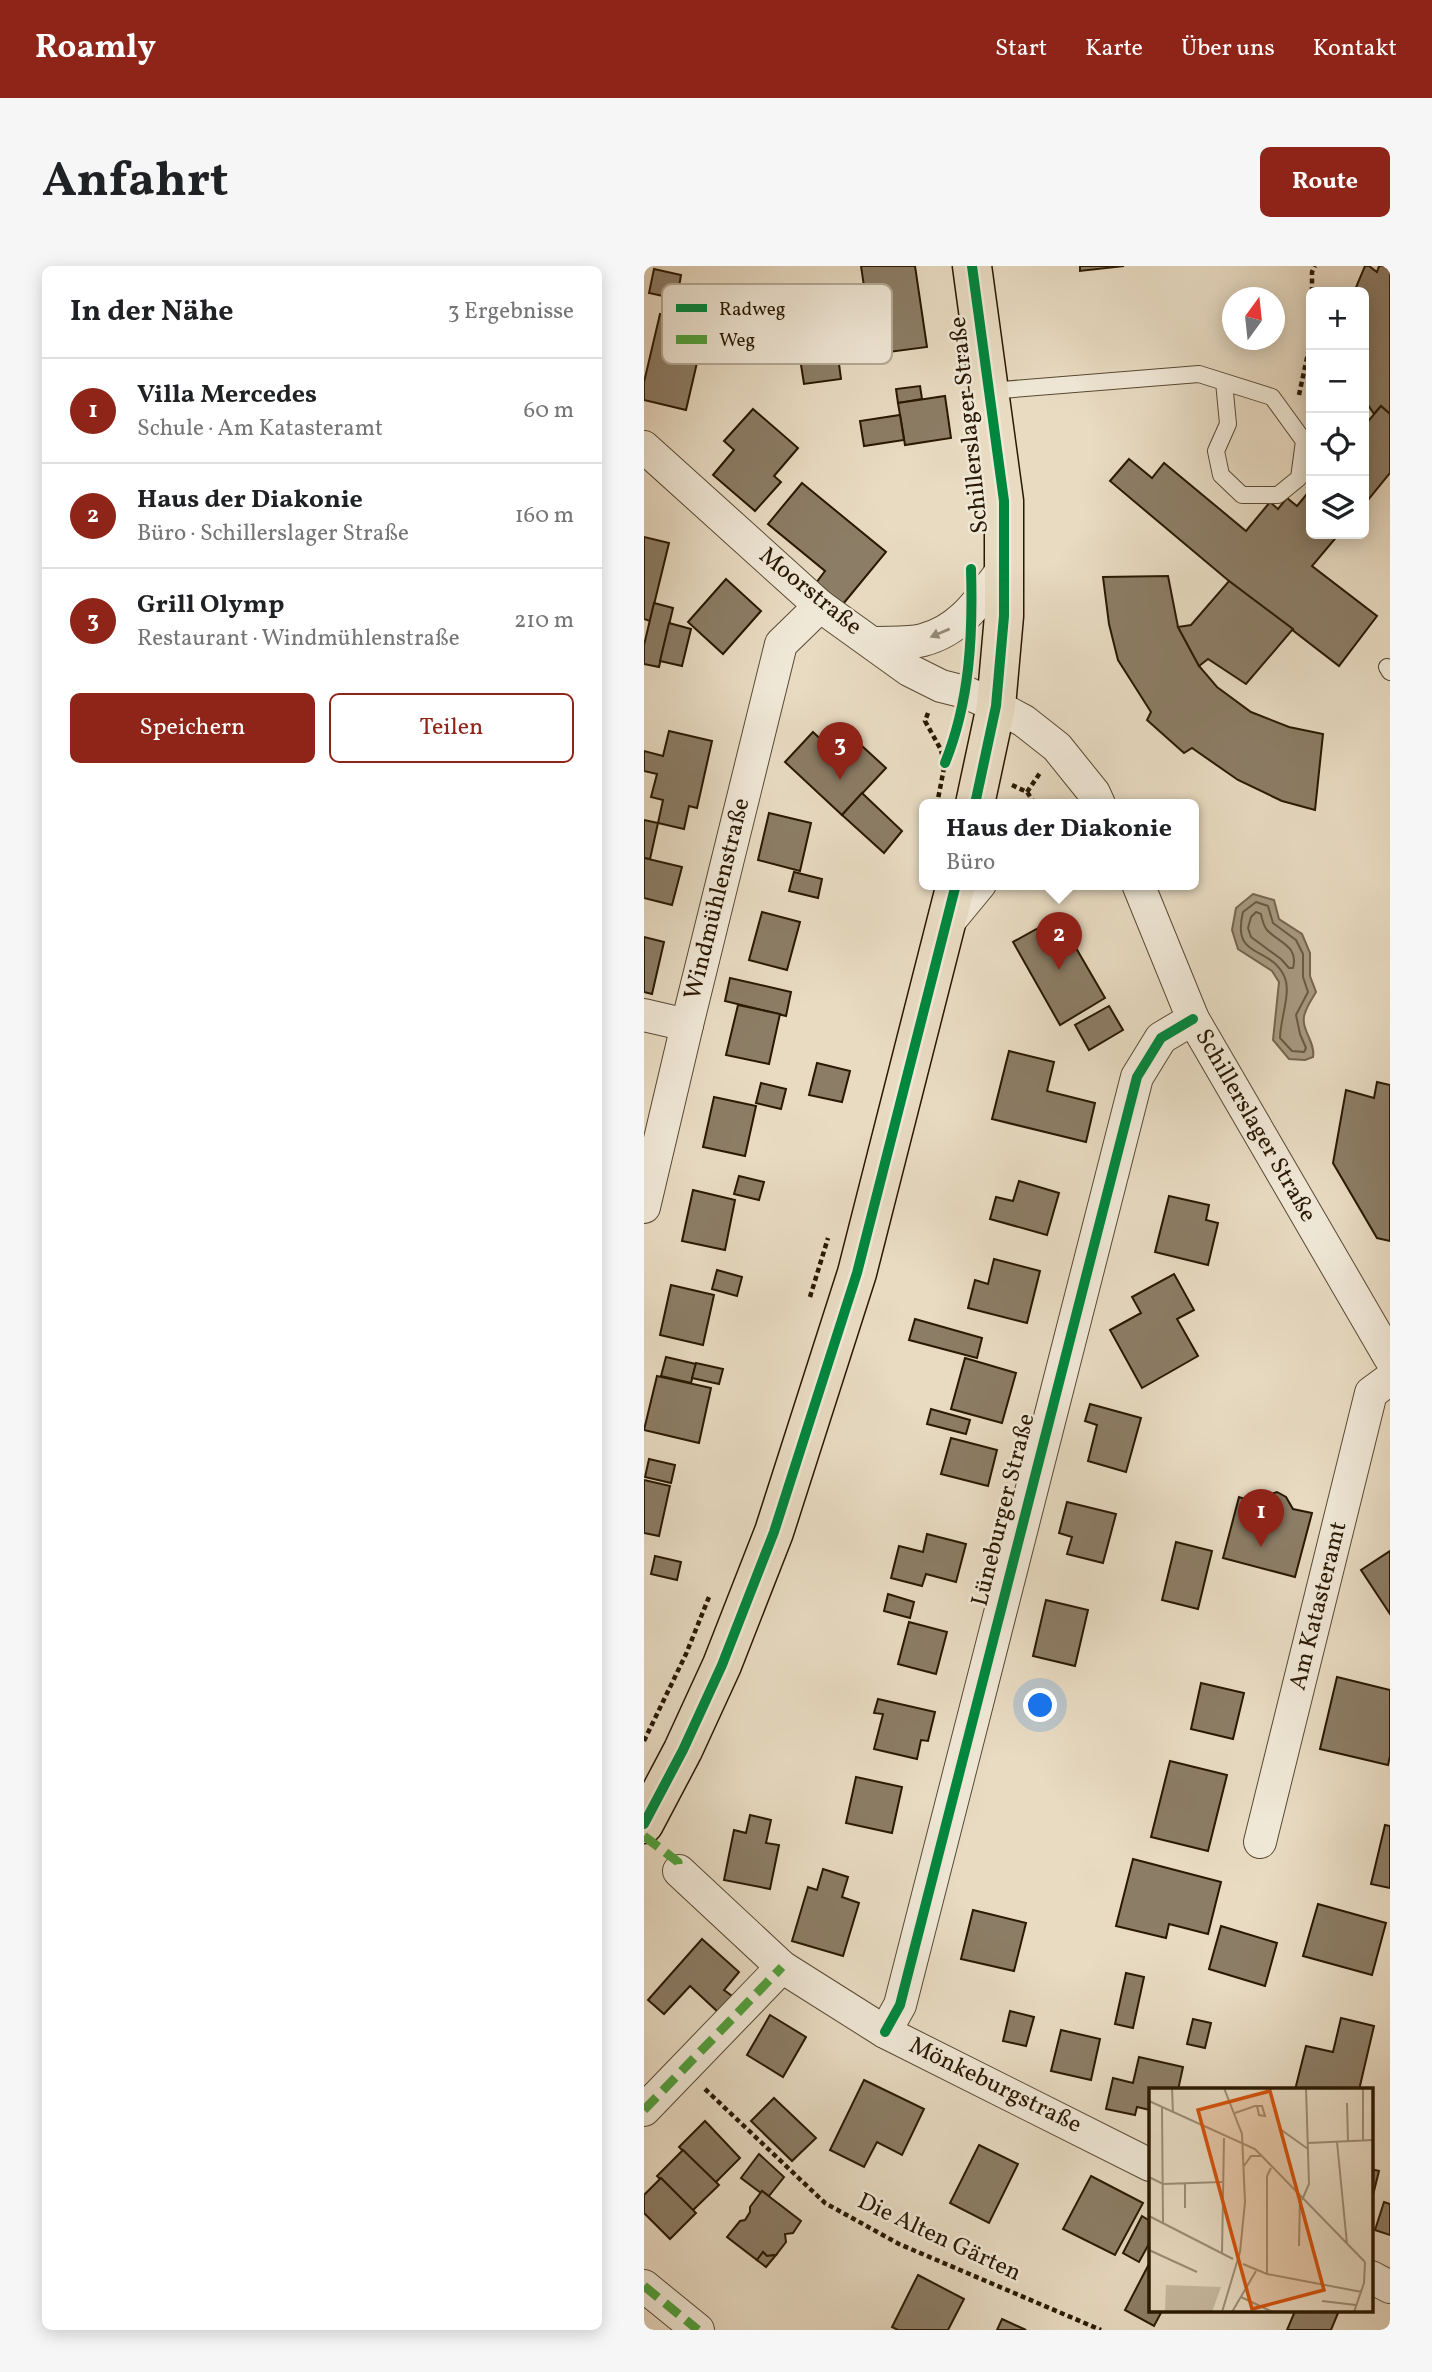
<!DOCTYPE html>
<html lang="de">
<meta charset="utf-8">
<style>
body{margin:0;font-family:Vollkorn,serif;background:#f6f6f6;color:#202124}
.controls{position:absolute;right:21px;top:21px;display:grid;overflow:hidden;border-radius:10px;box-shadow:0 4px 18px #0003}
.controls button{width:63px;height:63px;display:grid;place-items:center;padding:0;border:0;border-bottom:2px solid #e0e0e0;background:#fff;color:#202124;font:35px sans-serif}
.compass{position:absolute;left:578px;top:21px;width:63px;height:63px;border-radius:50%;background:#fff;box-shadow:0 4px 18px #0003;rotate:15deg}
.you{position:absolute;left:397px;top:1440px;width:24px;height:24px;margin:-18px;border:5px solid #fff;border-radius:50%;background:#1a73e8;box-shadow:0 0 0 10px #1a73e833}
.badge{display:grid;place-items:center;width:46px;height:46px;border-radius:50%;background:#8f2418;color:#fff;font-size:23px;font-weight:700}
.pin{position:absolute;translate:-50% -58px;filter:drop-shadow(0 2px 4px #0008)}
.pin::after{content:'';position:absolute;top:37px;width:24px;height:21px;background:inherit;clip-path:polygon(0 0,100% 0,50% 100%)}
.popup{position:absolute;left:275px;top:533px;width:280px;height:91px;box-sizing:border-box;display:grid;place-content:center;border-radius:10px;background:#fff;filter:drop-shadow(0 2px 5px #0005);font-size:23px;white-space:nowrap;color:#757577}
.popup b{font-size:26px;color:#202124}
.popup::after{content:'';position:absolute;left:50%;top:100%;margin-left:-14px;border:14px solid transparent;border-top-color:#fff}
.list{margin:0;padding:0;list-style:none}
h2{display:flex;justify-content:space-between;align-items:center;height:91px;margin:0;padding:0 28px;font-size:30px}
h2 small{font-size:23px;font-weight:400;color:#757577}
.list li{display:grid;grid-template-columns:46px 1fr auto;gap:21px;align-items:center;box-sizing:border-box;height:105px;padding:0 28px;border-top:2px solid #e0e0e0}
.list b{display:block;font-size:26px;white-space:nowrap}
.list p{margin:0;font-size:23px;white-space:nowrap;color:#757577}
.list em{font-size:23px;font-style:normal;color:#757577}
.actions{display:flex;gap:14px;padding:21px 28px}
.actions a{flex:1;padding:16px 0;border:2px solid #8f2418;border-radius:10px;text-align:center;font-size:24px;color:#8f2418}
.actions .main{background:#8f2418;color:#fff}
.icon{flex:none;width:38px;height:38px;fill:none;stroke:currentColor;stroke-width:2;stroke-linecap:round;stroke-linejoin:round}
.map{position:relative;flex:none;width:746px;height:2064px;overflow:hidden;border-radius:10px}
header{display:flex;align-items:center;gap:42px;box-sizing:border-box;height:98px;padding:0 35px;background:#8f2418;color:#fff}
header strong{font-size:33px}
nav{display:flex;gap:38px;margin-inline-start:auto;font-size:24px}
.intro{display:flex;align-items:center;justify-content:space-between;box-sizing:border-box;height:168px;padding:0 42px}
h1{margin:0;font-size:49px}
.button{padding:18px 32px;border-radius:10px;background:#8f2418;color:#fff;font-size:24px;font-weight:700}
main{display:flex;gap:42px;padding:0 42px}
aside{flex:1;background:#fff;border-radius:10px;box-shadow:0 4px 18px #0003}
.map>svg:first-child{display:block}
</style>
<header>
<strong>Roamly</strong>
<nav><a>Start</a><a>Karte</a><a>Über uns</a><a>Kontakt</a></nav>
</header>
<div class="intro"><h1>Anfahrt</h1><a class="button">Route</a></div>
<main>
<aside>
<h2>In der Nähe<small>3 Ergebnisse</small></h2>
<ul class="list">
<li><span class="badge">1</span><div><b>Villa Mercedes</b><p>Schule · Am Katasteramt</p></div><em>60 m</em></li>
<li><span class="badge">2</span><div><b>Haus der Diakonie</b><p>Büro · Schillerslager Straße</p></div><em>160 m</em></li>
<li><span class="badge">3</span><div><b>Grill Olymp</b><p>Restaurant · Windmühlenstraße</p></div><em>210 m</em></li>
</ul>
<div class="actions"><a class="main">Speichern</a><a>Teilen</a></div>
</aside>
<div class="map">
<svg width="746" height="2064" viewBox="0 0 746 2064">
<rect width="100%" height="100%" fill="#e8dbc2"/>
<filter id="stains"><feTurbulence type="fractalNoise" baseFrequency=".00286" numOctaves="4"/><feColorMatrix values="0 0 0 0 .2 0 0 0 0 .09 0 0 0 0 .02 0 0 0 .5 -.17"/></filter>
<radialGradient id="worn" r=".72"><stop offset=".6" stop-color="#630" stop-opacity="0"/><stop offset="1" stop-color="#630" stop-opacity=".3"/></radialGradient>
<path fill="#a79981" stroke="#75654e" stroke-width="2" d="M609 628 630 634 635 653 658 668 666 687V710L672 726C668 733 663 740 661 747 655 762 672 776 669 791L661 794 645 793 629 774 635 716 628 705 594 683 588 664 592 642Z"/>
<g fill="none" stroke-linecap="round" stroke-linejoin="round">
<g stroke="#685842" stroke-width="2">
<path d="M612 636 624 640 629 657 652 674 659 688V711L664 726 652 749 656 768 662 782 660 786 648 785 636 772C636 755 647 727 641 712 627 678 587 695 599 646Z"/>
<path d="M612 646 617 648C618 653 619 659 623 664 635 677 655 680 649 702H645L637 693 607 671 604 662 607 651Z"/>
</g>
</g>
<g fill="#8c7d66" stroke="#291802" stroke-width="2">
<polygon points="217,0 271,0 283,81 230,88"/>
<polygon points="436,0 480,0 436,5"/>
<polygon points="721,0 725,0 733,6 735,0 746,0 746,148 737,140 730,148 720,133 720,26 710,26"/>
<polygon points="10,3 37,9 33,33 5,27"/>
<polygon points="16,48 62,58 42,144 0,134 0,116"/>
<polygon points="191,68 197,113 160,118 153,73"/>
<polygon points="276,120 278,133 254,137 252,123"/>
<polygon points="301,130 307,172 261,179 254,137"/>
<polygon points="737,140 746,148 746,207 720,239 720,160"/>
<polygon points="109,143 154,182 130,210 137,216 111,245 69,209 90,184 80,175"/>
<polygon points="256,149 260,174 220,180 216,155"/>
<polygon points="485,193 508,212 520,197 602,265 626,236 634,243 643,232 653,240 667,223 667,268 695,268 668,300 733,350 695,400 585,315 466,215"/>
<polygon points="158,217 242,286 199,338 172,317 181,305 124,258"/>
<polygon points="0,271 25,277 6,355 0,353"/>
<polygon points="524,310 534,361 555,400 573,421 607,446 645,461 679,468 671,544 638,535 594,514 548,482 540,487 503,454 507,446 474,394 465,358 459,311"/>
<polygon points="82,313 117,345 79,388 44,356"/>
<polygon points="585,315 649,363 602,418 564,393 555,400 534,361 547,359"/>
<polygon points="10,337 29,342 15,401 0,398 0,379"/>
<polygon points="25,357 47,363 38,400 16,395"/>
<polygon points="25,465 68,475 53,542 45,540 40,563 14,557 19,534 7,531 13,508 0,505 0,485 19,490"/>
<polygon points="169,466 186,482 198,469 215,484 218,480 242,502 198,549 141,496"/>
<polygon points="218,527 258,565 240,587 198,549"/>
<polygon points="125,547 167,557 156,605 114,594"/>
<polygon points="0,554 14,557 6,593 0,592"/>
<polygon points="0,592 38,601 28,639 0,632"/>
<polygon points="150,606 178,613 174,632 145,625"/>
<polygon points="118,646 156,656 143,704 105,694"/>
<polygon points="414,651 461,732 416,759 369,676"/>
<polygon points="0,671 20,676 8,728 0,726"/>
<polygon points="86,712 147,726 142,750 81,735"/>
<polygon points="94,739 136,748 125,798 82,789"/>
<polygon points="465,740 479,764 445,784 431,759"/>
<polygon points="365,785 410,796 403,825 451,837 442,876 348,853"/>
<polygon points="173,797 206,805 198,836 165,829"/>
<polygon points="733,816 746,819 746,975 733,972 689,897 702,824 730,832"/>
<polygon points="117,817 142,823 137,843 112,837"/>
<polygon points="70,831 112,840 101,890 59,881"/>
<polygon points="95,910 120,916 115,934 90,928"/>
<polygon points="375,915 415,927 403,969 346,953 352,931 369,935"/>
<polygon points="49,924 91,934 81,984 38,975"/>
<polygon points="525,930 565,939 562,954 574,957 564,999 511,986"/>
<polygon points="350,993 396,1005 383,1057 324,1042 331,1014 344,1018"/>
<polygon points="73,1004 98,1011 93,1030 68,1023"/>
<polygon points="530,1008 550,1044 533,1053 554,1090 498,1122 466,1064 497,1047 488,1031"/>
<polygon points="27,1019 70,1029 59,1079 16,1069"/>
<polygon points="271,1053 338,1072 333,1092 265,1074"/>
<polygon points="22,1091 52,1098 47,1117 17,1110"/>
<polygon points="321,1092 372,1107 358,1157 307,1143"/>
<polygon points="52,1097 79,1103 75,1118 48,1112"/>
<polygon points="13,1110 67,1122 55,1177 0,1164"/>
<polygon points="446,1138 497,1152 482,1206 444,1195 453,1159 441,1155"/>
<polygon points="287,1143 326,1154 322,1168 283,1158"/>
<polygon points="307,1172 353,1184 344,1220 297,1208"/>
<polygon points="5,1193 31,1199 27,1217 1,1211"/>
<polygon points="0,1214 26,1220 15,1270 0,1267"/>
<polygon points="633,1226 642,1231 649,1243 668,1247 651,1311 579,1292 595,1231 616,1238 621,1230"/>
<polygon points="423,1236 472,1248 459,1297 423,1288 428,1271 415,1267"/>
<polygon points="283,1268 322,1278 312,1316 282,1308 278,1320 247,1312 255,1280 279,1286"/>
<polygon points="532,1276 568,1285 554,1343 518,1334"/>
<polygon points="746,1285 746,1348 717,1304"/>
<polygon points="11,1290 37,1296 33,1314 7,1308"/>
<polygon points="244,1328 270,1336 266,1352 240,1345"/>
<polygon points="402,1334 444,1344 431,1400 389,1390"/>
<polygon points="265,1356 303,1366 292,1408 254,1398"/>
<polygon points="693,1411 746,1424 746,1490 744,1499 676,1483"/>
<polygon points="557,1417 600,1427 589,1473 547,1463"/>
<polygon points="234,1433 291,1446 284,1475 277,1474 273,1493 230,1483 239,1448 230,1447"/>
<polygon points="526,1495 583,1509 564,1585 507,1571"/>
<polygon points="212,1511 258,1521 248,1567 202,1557"/>
<polygon points="106,1549 127,1554 122,1577 135,1579 126,1623 80,1614 90,1564 102,1567"/>
<polygon points="741,1559 746,1560 746,1622 727,1618"/>
<polygon points="489,1593 577,1616 564,1668 525,1658 522,1672 472,1660"/>
<polygon points="179,1603 204,1611 198,1631 215,1637 199,1690 148,1675 164,1621 173,1624"/>
<polygon points="674,1638 742,1657 728,1709 659,1690"/>
<polygon points="329,1644 382,1657 370,1705 317,1693"/>
<polygon points="577,1660 633,1677 621,1720 565,1703"/>
<polygon points="58,1673 95,1706 80,1724 88,1730 74,1746 46,1720 20,1748 4,1734"/>
<polygon points="482,1707 500,1711 489,1762 471,1758"/>
<polygon points="366,1745 390,1751 382,1780 359,1775"/>
<polygon points="126,1749 162,1771 139,1811 103,1789"/>
<polygon points="697,1752 730,1760 715,1824 651,1824 662,1780 689,1786"/>
<polygon points="549,1753 567,1757 561,1782 543,1778"/>
<polygon points="417,1764 456,1773 447,1814 407,1805"/>
<polygon points="495,1791 539,1801 534,1824 506,1824 506,1844 493,1841 491,1849 462,1843 469,1812 489,1817"/>
<polygon points="220,1814 280,1843 258,1889 233,1876 220,1901 186,1884"/>
<polygon points="130,1832 172,1872 148,1895 107,1855"/>
<polygon points="61,1855 96,1892 71,1917 35,1881"/>
<polygon points="335,1879 374,1898 345,1957 306,1937"/>
<polygon points="39,1884 75,1919 48,1945 13,1910"/>
<polygon points="115,1888 140,1911 125,1930 118,1925 117,1927 97,1912"/>
<polygon points="727,1903 735,1905 727,1937"/>
<polygon points="447,1910 499,1937 471,1989 419,1963"/>
<polygon points="17,1912 52,1947 26,1973 0,1947 0,1929"/>
<polygon points="118,1925 157,1955 149,1967 141,1968 142,1976 132,1989 123,1990 119,1986 113,1994 83,1971 96,1955 101,1954 106,1946 106,1941"/>
<polygon points="740,1936 746,1938 746,1969 731,1964"/>
<polygon points="498,1950 506,1955 506,1976 495,1996 479,1987"/>
<polygon points="119,1986 123,1990 132,1989 122,2001 113,1994"/>
<polygon points="506,1996 506,2045 518,2045 510,2060 481,2044"/>
<polygon points="274,2009 320,2033 304,2064 254,2064 248,2061"/>
<polygon points="651,2045 688,2045 694,2047 687,2064 643,2064"/>
<polygon points="358,2053 382,2064 353,2064"/>
</g>
<g fill="none" stroke-linecap="round" stroke-linejoin="round">
<g stroke="#594932" stroke-width="18">
<g id="lane">
<polyline points="345,125 555,108 628,131 660,175 655,212 634,229 598,229 577,209 572,185 584,158 580,116"/>
<polyline points="743,401 746,406"/>
</g>
</g>
<g stroke="#594932" stroke-width="34">
<g id="street">
<polyline points="0,181 176,340 265,404 297,420 321,426 352,440 380,455 413,481 450,527 455,538"/>
<path d="M229 377C245 376 264 378 279 374 318 364 337 332 360 302"/>
<polyline points="494,618 549,753 746,1092"/>
<polyline points="303,658 336,618"/>
<polyline points="0,749 43,759"/>
<polyline points="0,941 43,759 137,378 176,340"/>
<polyline points="616,1576 727,1127 746,1113"/>
<polyline points="35,1605 138,1701 241,1766 506,1899"/>
<polyline points="241,1766 256,1739 493,811 517,772 549,753"/>
<polyline points="0,1844 138,1701"/>
<polyline points="727,2011 746,2021"/>
<polyline points="0,2020 54,2064"/>
</g>
</g>
<g stroke="#291802" stroke-width="41">
<g id="primary">
<polyline points="328,0 360,235 360,350 352,440 331,538"/>
<polyline points="0,1558 39,1484 78,1399 130,1266 213,1007 312,618"/>
</g>
</g>
<g stroke="#291802" stroke-width="4.5" stroke-dasharray="5 3.5" stroke-linecap="butt">
<polyline points="668,26 668,6 671,0"/>
<polyline points="655,129 667,73 667,51"/>
<polyline points="284,447 281,455 296,482 301,497 293,538"/>
<polyline points="368,519 383,526 391,538"/>
<polyline points="383,526 396,507"/>
<polyline points="166,1031 184,972"/>
<polyline points="0,1475 42,1388 65,1331"/>
<polyline points="61,1823 181,1937 255,1978 457,2064"/>
</g>
<use href="#lane" stroke="#f0e8d7" stroke-width="16"/>
<use href="#street" stroke="#f0e8d7" stroke-width="32"/>
<use href="#primary" stroke="#e8dbc2" stroke-width="38"/>
<g stroke="#51a13d" stroke-width="9" stroke-dasharray="18 9" stroke-linecap="butt">
<polyline points="0,1570 34,1596 35,1605"/>
<polyline points="0,1844 138,1701"/>
<polyline points="0,2020 54,2064"/>
</g>
<g stroke="#f0e8d7" stroke-width="15">
<g id="cycleway">
<polyline points="328,0 360,235 360,350 352,440 331,538"/>
<path d="M301 497C326 435 329 369 327 303"/>
<polyline points="0,1558 39,1484 78,1399 130,1266 213,1007 312,618"/>
<polyline points="241,1766 256,1739 493,811 517,772 549,753"/>
</g>
</g>
<use href="#cycleway" stroke="#00873e" stroke-width="10"/>
</g>
<defs><path id="oneway-solid" d="M-6-.8H1V-3.2L6.5 0L1 3.2V.8H-6Z" transform="scale(1.75)"/></defs>
<use fill="#968a77" href="#oneway-solid" transform="translate(296 367) rotate(157)"/>
<g text-anchor="middle" dominant-baseline="central" stroke-width="5" stroke-linejoin="round" paint-order="stroke">
<g font-size="24" fill="#291802" stroke="#f0e8d7">
<text transform="translate(326 159) rotate(-96)">Schillerslager Straße</text>
<text transform="translate(166 326) rotate(39)">Moorstraße</text>
<text transform="translate(74 633) rotate(-76)">Windmühlenstraße</text>
<text transform="translate(611 860) rotate(60)">Schillerslager Straße</text>
<text transform="translate(360 1244) rotate(-76)">Lüneburger Straße</text>
<text transform="translate(675 1340) rotate(-76)">Am Katasteramt</text>
<text transform="translate(351 1820) rotate(26)">Mönkeburgstraße</text>
<text transform="translate(295 1972) rotate(25)">Die Alten Gärten</text>
</g>
</g>
<g transform="translate(505 1822)">
<rect width="224" height="224" fill="#e8dbc2"/>
<path d="M17 197 72 199 63 224H16Z" fill="#c8baa1"/>
<path fill="none" stroke="#9c8d75" stroke-width="2" d="M23 0 24 25M214 0V53M0 13 106 61 216 174M198 15 199 54M13 20 14 135M86 25 106 18H113L116 28 110 27 108 18M131 41 159 61M188 54 198 156M159 55 224 52M95 78 102 68H112M0 89 14 96 73 94M36 96V120M153 112 160 96 157 0M0 128 84 171M150 158 151 109M0 162 48 184M73 166 75 50M94 176 118 186 213 204M118 186V88L122 80M92 209 124 224M173 213 207 217M73 224 91 164 96 114 93 46 75 0M83 224 107 183M205 224 215 195 216 174"/>
<path fill="#d5520b" fill-opacity="0.15" stroke="#d5520b" stroke-width="3.5" d="M121 3 175 202 103 221 49 22Z"/>
<rect width="224" height="224" fill="none" stroke="#291802" stroke-width="3.5"/>
</g>
<rect x="18" y="18" width="230" height="80" rx="10" fill="#f0e8d7" stroke="#b4aa97" stroke-width="2"/>
<rect x="32" y="38" width="31" height="8" fill="#00873e"/>
<rect x="32" y="69" width="31" height="9" fill="#51a13d"/>
<g font-size="19" fill="#291802">
<text x="75" y="49">Radweg</text>
<text x="75" y="80">Weg</text>
</g>
<rect width="100%" height="100%" filter="url(#stains)"/>
<rect width="100%" height="100%" fill="url(#worn)"/>
</svg>
<div class="controls">
<button>+</button>
<button>−</button>
<button><svg class="icon" aria-label="locate" viewBox="0 0 24 24"><circle cx="12" cy="12" r="6"/><path d="M12 2v4M12 18v4M2 12h4M18 12h4"/></svg></button>
<button><svg class="icon" aria-label="layers" viewBox="0 0 24 24"><path d="M12 4l9 5-9 5-9-5zM3 14l9 5 9-5"/></svg></button>
</div>
<svg class="compass" viewBox="-18 -18 36 36"><path d="M0-13l5 13h-10z" fill="#e53935"/><path d="M0 13l5-13h-10z" fill="#757577"/></svg>
<div class="you"></div>
<div class="pin badge" style="left:617px;top:1281px">1</div>
<div class="pin badge" style="left:415px;top:704px">2</div>
<div class="popup"><b>Haus der Diakonie</b>Büro</div>
<div class="pin badge" style="left:196px;top:514px">3</div>
</div>
</main>
